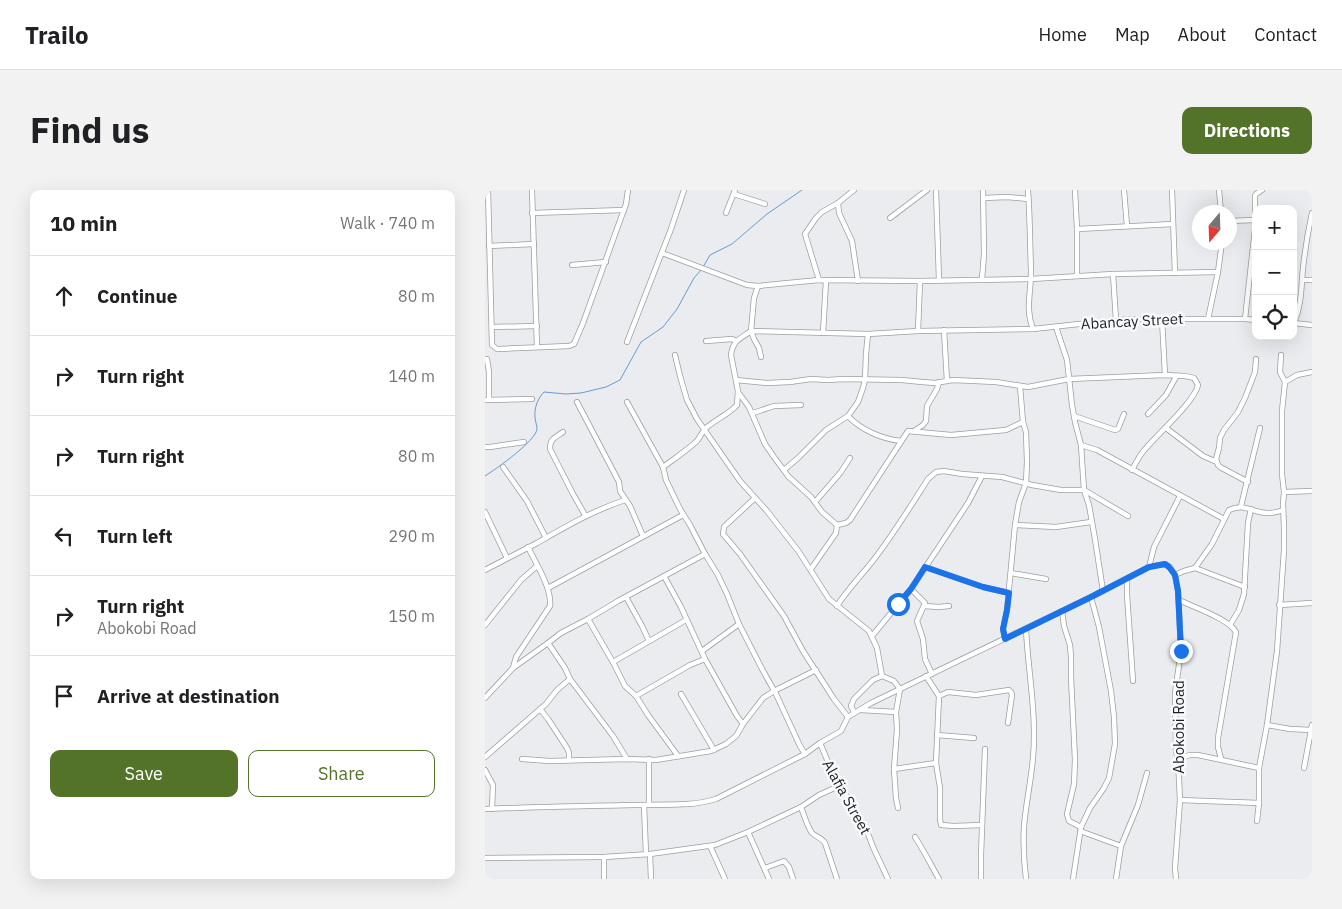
<!DOCTYPE html>
<meta charset="utf-8">
<style>
body{margin:0;font-family:"IBM Plex Sans",sans-serif;background:#f2f2f2;color:#202124}
.controls{position:absolute;right:15px;top:15px;display:grid;overflow:hidden;border-radius:10px;box-shadow:0 5px 20px #0002}
.controls button{width:45px;height:45px;display:grid;place-items:center;padding:0;border:0;border-bottom:1px solid #e0e0e0;background:#fff;color:#202124;font:25px sans-serif}
.compass{position:absolute;left:707px;top:15px;width:45px;height:45px;border-radius:50%;background:#fff;box-shadow:0 5px 20px #0002;rotate:199deg}
.stop{position:absolute;width:15px;height:15px;margin:-11px;border:4px solid #1a73e8;border-radius:50%;background:#fff}
.stop.end{background:#1a73e8;border-color:#fff;box-shadow:0 1px 5px #0008}
.list{margin:0;padding:0;list-style:none}
h2{display:flex;justify-content:space-between;align-items:center;height:65px;margin:0;padding:0 20px;font-size:21px}
h2 small{font-size:16px;font-weight:400;color:#757577}
.list li{display:grid;grid-template-columns:32px 1fr auto;gap:15px;align-items:center;box-sizing:border-box;height:80px;padding:0 20px;border-top:1px solid #e0e0e0}
.list b{display:block;font-size:19px;white-space:nowrap}
.list p{margin:0;font-size:16px;white-space:nowrap;color:#757577}
.list em{font-size:16px;font-style:normal;color:#757577}
.actions{display:flex;gap:10px;padding:15px 20px}
.actions a{flex:1;padding:11px 0;border:1px solid #537329;border-radius:10px;text-align:center;font-size:18px;color:#537329}
.actions .main{background:#537329;color:#fff}
.icon{flex:none;width:28px;height:28px;fill:none;stroke:currentColor;stroke-width:2;stroke-linecap:round;stroke-linejoin:round}
.map{position:relative;flex:none;width:827px;height:689px;overflow:hidden;border-radius:10px}
header{display:flex;align-items:center;gap:30px;box-sizing:border-box;height:70px;padding:0 25px;background:#fff;border-bottom:1px solid #e0e0e0}
header strong{font-size:24px}
nav{display:flex;gap:28px;margin-inline-start:auto;font-size:18px}
.intro{display:flex;align-items:center;justify-content:space-between;box-sizing:border-box;height:120px;padding:0 30px}
h1{margin:0;font-size:35px}
.button{padding:12px 22px;border-radius:10px;background:#537329;color:#fff;font-size:18px;font-weight:700}
main{display:flex;gap:30px;padding:0 30px}
aside{flex:1;background:#fff;border-radius:10px;box-shadow:0 5px 20px #0002}
.map>svg:first-child{display:block}
</style>
<header>
<strong>Trailo</strong>
<nav><a>Home</a><a>Map</a><a>About</a><a>Contact</a></nav>
</header>
<div class="intro"><h1>Find us</h1><a class="button">Directions</a></div>
<main>
<aside>
<h2>10 min<small>Walk · 740 m</small></h2>
<ul class="list">
<li><svg class="icon" aria-label="ahead" viewBox="0 0 24 24"><path d="M12 20V5M6 11l6-6 6 6"/></svg><div><b>Continue</b></div><em>80 m</em></li>
<li><svg class="icon" aria-label="right" viewBox="0 0 24 24"><path d="M7 20v-9h11M14 6l5 5-5 5"/></svg><div><b>Turn right</b></div><em>140 m</em></li>
<li><svg class="icon" aria-label="right" viewBox="0 0 24 24"><path d="M7 20v-9h11M14 6l5 5-5 5"/></svg><div><b>Turn right</b></div><em>80 m</em></li>
<li><svg class="icon" aria-label="left" viewBox="0 0 24 24"><path d="M17 20v-9H6M10 6l-5 5 5 5"/></svg><div><b>Turn left</b></div><em>290 m</em></li>
<li><svg class="icon" aria-label="right" viewBox="0 0 24 24"><path d="M7 20v-9h11M14 6l5 5-5 5"/></svg><div><b>Turn right</b><p>Abokobi Road</p></div><em>150 m</em></li>
<li><svg class="icon" aria-label="arrive" viewBox="0 0 24 24"><path d="M6 21V4h12l-3 4 3 4H6"/></svg><div><b>Arrive at destination</b></div></li>
</ul>
<div class="actions"><a class="main">Save</a><a>Share</a></div>
</aside>
<div class="map">
<svg width="827" height="689" viewBox="0 0 827 689">
<rect width="100%" height="100%" fill="#eaecef"/>
<g fill="none" stroke-linecap="round" stroke-linejoin="round">
<g stroke="#689cd0" stroke-width="1">
<polyline points="218,77 225,65 247,54 282,24 317,0"/>
<path d="M0 286C11 279 51 251 52 239 52 235 50 231 50 227 49 218 53 208 59 202L81 204 96 203 121 197 135 190 156 152 178 137 192 119 209 88 216 80"/>
</g>
<g stroke="#9c9ea0" stroke-width="6">
<g id="street">
<polyline points="3,0 7,155 12,159 14,159 84,156 89,154 98,133 141,14 143,0"/>
<polyline points="47,0 52,157"/>
<polyline points="451,0 454,90"/>
<path d="M543 0C545 27 545 55 546 82 546 103 540 119 548 139"/>
<polyline points="590,0 592,39 592,86"/>
<polyline points="639,0 642,36"/>
<polyline points="687,0 690,83"/>
<polyline points="734,0 736,22"/>
<polyline points="249,4 280,14"/>
<polyline points="499,8 522,7 543,9"/>
<polyline points="353,13 354,23 367,51 373,91"/>
<polyline points="47,23 139,20"/>
<polyline points="241,23 250,0"/>
<polyline points="405,28 442,0"/>
<polyline points="744,31 770,30"/>
<polyline points="592,39 688,34"/>
<polyline points="4,56 49,54"/>
<polyline points="177,63 262,95 273,96 334,90 435,91 546,89 628,84 733,82"/>
<polyline points="87,75 121,72"/>
<polyline points="628,84 631,130"/>
<polyline points="497,89 499,64 498,0"/>
<polyline points="334,90 320,44 331,28 337,22 353,13 369,0"/>
<polyline points="817,90 827,90"/>
<polyline points="435,91 433,141 548,139 631,130 659,129 760,129 770,39 770,6 771,4 777,0"/>
<polyline points="273,96 269,108 266,141 269,149 274,158 276,167"/>
<polyline points="677,129 680,185"/>
<polyline points="723,129 733,82 737,52"/>
<polyline points="760,129 771,130"/>
<polyline points="808,133 827,135"/>
<path d="M809 133C817 114 816 98 818 78 820 60 823 41 827 23"/>
<polyline points="7,137 52,136"/>
<polyline points="571,137 582,170 587,215 590,232 596,255 599,300 604,315 610,349 618,401"/>
<polyline points="459,140 462,191"/>
<polyline points="338,143 341,91"/>
<polyline points="221,151 247,149 251,151"/>
<polyline points="142,152 186,39 199,0"/>
<polyline points="190,165 195,186 202,210 212,229 255,291 282,321 314,362 344,409 384,441 392,458 397,486"/>
<polyline points="0,169 2,169 4,182 4,210"/>
<path d="M251 190 282 193 305 192 326 189 343 190 359 189 417 190 437 192 450 193 468 190 511 192 543 197 584 189 680 185C689 186 700 185 709 188L713 195C710 211 673 244 662 257 656 263 651 272 647 280"/>
<polyline points="800,192 812,185 827,182"/>
<polyline points="253,202 264,217 280,254 289,267 303,286 326,307 337,322 352,335"/>
<polyline points="0,210 47,209"/>
<polyline points="92,212 134,292 135,301 145,316 158,346"/>
<polyline points="142,212 178,277 181,290 195,319 205,335 220,364 233,385 242,404 254,434 277,479 291,504 315,556 320,564"/>
<polyline points="268,223 289,216 316,215"/>
<polyline points="663,224 681,205 691,187"/>
<path d="M363 226C376 240 397 249 416 251"/>
<polyline points="589,226 630,240 633,239 639,224"/>
<polyline points="681,238 718,266 732,272"/>
<polyline points="429,241 438,235 441,231 442,216 452,199 454,192"/>
<path d="M78 242C70 248 65 248 65 259L88 304 100 325"/>
<polyline points="596,255 612,260 739,329"/>
<polyline points="0,257 5,257 39,252"/>
<polyline points="18,277 42,311 61,348"/>
<path d="M178 277C189 269 201 261 212 251 215 247 217 242 221 238 231 229 243 225 252 215L253 201 246 165C248 150 255 149 266 141L383 144 433 141"/>
<polyline points="299,280 313,268 341,240 363,226 373,212 378,198 380,190 381,164 383,144"/>
<polyline points="763,292 735,277 733,275 731,269 734,258 735,248 739,240 753,222 760,208 770,182 771,169"/>
<polyline points="799,302 827,301"/>
<polyline points="270,308 242,334 239,337 238,344 255,364 299,426 318,461 349,509 363,527"/>
<polyline points="330,312 356,282 365,268"/>
<polyline points="756,316 775,238"/>
<polyline points="0,322 22,368"/>
<polyline points="352,335 361,333 365,330 423,241 466,245 521,240 538,232"/>
<polyline points="530,335 571,337 606,332"/>
<polyline points="440,377 498,397 524,403"/>
<polyline points="664,377 669,357 695,306"/>
<polyline points="710,378 760,397"/>
<polyline points="326,379 351,343 352,335"/>
<path d="M0 380C17 371 35 362 52 353 82 336 107 321 140 310"/>
<polyline points="526,383 561,389"/>
<polyline points="690,385 693,401 696,461 690,503 691,562 693,569 695,610 690,678 691,689"/>
<polyline points="179,386 196,417 220,469 252,526 258,534"/>
<polyline points="642,389 642,405 648,491"/>
<polyline points="63,398 198,325"/>
<polyline points="426,399 440,413 432,431 438,449 440,469 447,484"/>
<polyline points="141,407 157,436 164,451"/>
<path d="M694 410C708 417 744 429 751 442L733 548V557L736 569"/>
<polyline points="794,415 827,413"/>
<path d="M352 416C364 397 380 382 393 364 411 340 427 314 443 289L451 282 459 281 477 284 517 287 547 295 576 300H599L643 326"/>
<polyline points="439,416 454,417 464,416"/>
<polyline points="577,421 579,436 585,455 586,467 586,487 590,570 589,594 582,624 584,631 596,637"/>
<polyline points="103,429 129,474 140,496 151,506 163,525 193,566"/>
<polyline points="0,435 36,390 52,376"/>
<polyline points="745,435 754,420 759,404 763,333 766,319"/>
<path d="M541 439C543 481 552 525 548 568 546 591 541 613 539 636 538 653 539 672 541 689"/>
<polyline points="387,446 426,399 483,313 497,286"/>
<polyline points="520,449 518,439 522,420 530,335 534,312 541,293 542,272 541,242 538,232 535,196"/>
<polyline points="63,453 80,478 85,489 128,546 142,569"/>
<polyline points="217,461 254,434"/>
<polyline points="128,472 201,430"/>
<polyline points="28,478 63,453 76,443 103,429 133,411 220,364"/>
<polyline points="441,486 454,506 451,573 455,598 455,629 456,635 469,636 497,635"/>
<polyline points="196,504 229,560"/>
<polyline points="151,506 205,475 220,469"/>
<polyline points="454,506 463,502 491,505 524,500 526,502 527,505 523,533"/>
<path d="M0 508 28 478 31 467 65 416C67 398 51 374 43 357"/>
<polyline points="55,519 63,529 82,558 84,563 84,570"/>
<polyline points="376,520 411,522"/>
<polyline points="369,522 366,516 369,509 388,490 397,486 409,491 415,499 411,522 412,540 409,579 411,608 413,618"/>
<polyline points="782,535 805,539 827,540"/>
<polyline points="452,545 489,548"/>
<polyline points="335,553 346,579 356,595 363,610 382,641 388,657 403,689"/>
<polyline points="0,567 61,514 72,500 85,489"/>
<polyline points="37,569 65,571 142,569 171,570 226,561 241,554 251,546 258,534 278,508 289,501 331,480"/>
<polyline points="164,569 164,614"/>
<polyline points="693,569 705,565 713,565 774,578"/>
<polyline points="819,578 827,535"/>
<polyline points="409,579 451,573"/>
<polyline points="0,580 8,595 7,619"/>
<polyline points="695,610 774,613"/>
<polyline points="159,615 161,664"/>
<path d="M316 617C319 625 322 636 327 643 331 647 337 648 340 653L352 689"/>
<path d="M0 619C50 617 101 616 151 615 178 614 205 617 231 609L320 564 335 553 356 541 363 527 386 513 606 407 664 377 680 374 685 377 690 385 699 381 710 378 727 354 744 320C757 314 762 319 775 322 783 324 791 323 798 320"/>
<polyline points="772,631 774,613 774,578 782,535 792,461 799,360 799,338 798,314 799,302 797,284 797,221 800,192 795,182 796,165"/>
<polyline points="595,641 636,656"/>
<polyline points="263,642 284,689"/>
<path d="M430 647C439 661 446 675 454 689"/>
<polyline points="225,656 240,689"/>
<polyline points="165,664 166,689"/>
<polyline points="119,667 119,689"/>
<polyline points="0,668 119,667 165,664 230,655 263,642 316,617 334,605 356,595"/>
<polyline points="280,678 299,671 304,677 308,689"/>
<polyline points="496,689 496,665 500,559"/>
<polyline points="588,689 596,637 605,618 619,598 624,588 630,554 629,527 626,501 614,437 606,407"/>
<polyline points="631,689 636,656 653,615 662,583"/>
</g>
</g>
<use href="#street" stroke="#fff" stroke-width="4.5"/>
</g>
<g fill="none" stroke-linecap="round" stroke-linejoin="round">
<polyline stroke="#1a73e8" stroke-width="6" points="413,414 426,399 440,377 498,397 524,403 522,420 518,439 520,449 606,407 664,377 680,374 684,377 690,385 693,401 696,461"/>
</g>
<g text-anchor="middle" dominant-baseline="central" stroke-width="5" stroke-linejoin="round" paint-order="stroke">
<g font-size="15" fill="#1f2021" stroke="#f7fafc">
<text transform="translate(647 131) rotate(-3)">Abancay Street</text>
<text transform="translate(693 537) rotate(-90)">Abokobi Road</text>
<text transform="translate(362 607) rotate(61)">Alafia Street</text>
</g>
</g>
</svg>
<div class="controls">
<button>+</button>
<button>−</button>
<button><svg class="icon" aria-label="locate" viewBox="0 0 24 24"><circle cx="12" cy="12" r="6"/><path d="M12 2v4M12 18v4M2 12h4M18 12h4"/></svg></button>
</div>
<svg class="compass" viewBox="-18 -18 36 36"><path d="M0-13l5 13h-10z" fill="#e53935"/><path d="M0 13l5-13h-10z" fill="#757577"/></svg>
<div class="stop" style="left:413px;top:414px"></div>
<div class="stop end" style="left:696px;top:461px"></div>
</div>
</main>
